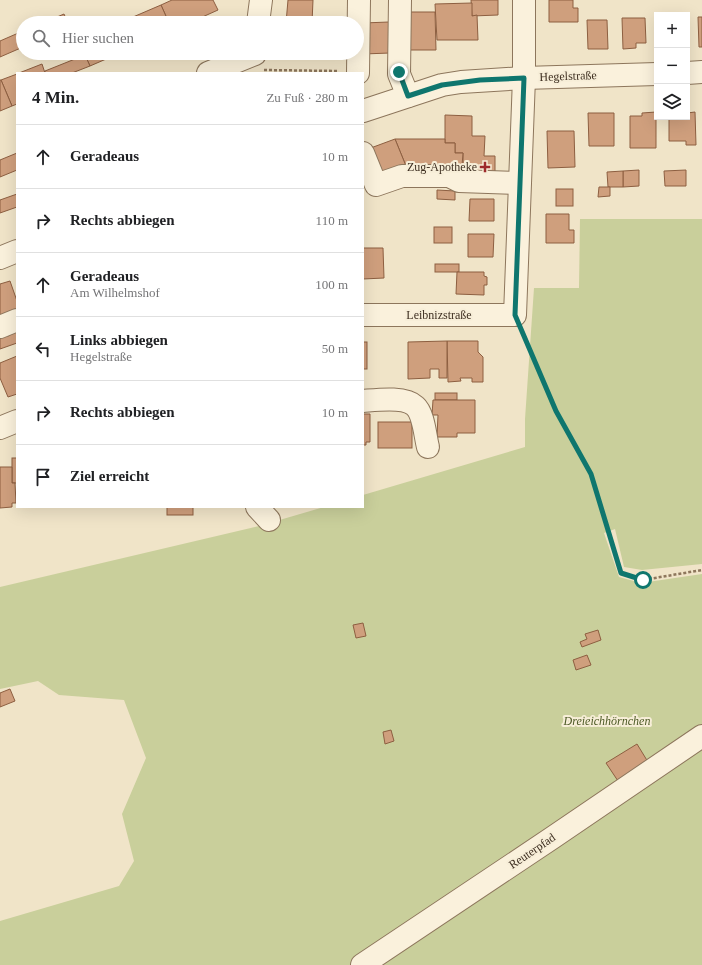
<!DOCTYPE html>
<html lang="de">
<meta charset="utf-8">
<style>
body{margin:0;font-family:Georgia,serif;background:#f2f2f2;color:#202124}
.controls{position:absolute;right:12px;top:12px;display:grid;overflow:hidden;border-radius:0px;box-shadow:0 4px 16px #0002}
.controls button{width:36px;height:36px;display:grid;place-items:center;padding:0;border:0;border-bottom:1px solid #e0e0e0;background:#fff;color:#202124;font:20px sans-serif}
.stop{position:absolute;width:12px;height:12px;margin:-9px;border:3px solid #0f766e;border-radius:50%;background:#fff}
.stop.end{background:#0f766e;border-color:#fff;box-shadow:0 1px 4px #0008}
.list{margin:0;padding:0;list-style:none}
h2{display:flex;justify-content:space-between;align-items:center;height:52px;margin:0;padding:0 16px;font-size:17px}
h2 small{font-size:13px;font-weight:400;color:#757577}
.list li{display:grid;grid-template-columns:26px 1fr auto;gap:12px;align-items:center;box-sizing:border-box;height:64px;padding:0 16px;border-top:1px solid #e0e0e0}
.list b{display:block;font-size:15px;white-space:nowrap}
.list p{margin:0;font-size:13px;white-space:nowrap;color:#757577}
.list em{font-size:13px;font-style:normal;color:#757577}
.icon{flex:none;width:22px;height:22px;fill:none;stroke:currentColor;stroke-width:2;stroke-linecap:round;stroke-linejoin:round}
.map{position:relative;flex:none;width:702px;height:965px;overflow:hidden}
.search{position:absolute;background:#fff;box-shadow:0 4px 16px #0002;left:16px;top:16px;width:348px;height:44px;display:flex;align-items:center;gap:10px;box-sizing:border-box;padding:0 14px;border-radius:22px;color:#757577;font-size:15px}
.panel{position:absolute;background:#fff;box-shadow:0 4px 16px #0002;left:16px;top:72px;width:348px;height:436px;border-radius:0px}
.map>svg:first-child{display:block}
</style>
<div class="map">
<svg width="702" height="965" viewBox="0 0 702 965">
<rect width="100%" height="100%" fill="#f0e4c8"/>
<g fill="#c9cf9b">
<polygon points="580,219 702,219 702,564 642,570 624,567 615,529 604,533 619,577 641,583 702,574 702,732 446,899 350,965 0,965 0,921 119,886 134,861 122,814 146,758 124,700 59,695 38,681 0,689 0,587 259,526 324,507 363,507 363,495 525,447 525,419 534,288 579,288"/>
<polygon points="702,745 702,965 371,965"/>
</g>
<g fill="#cf9f7d" stroke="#8d5f41">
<polygon points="172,0 213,0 218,10 189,23 169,23 161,5"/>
<polygon points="288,0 313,0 312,23 286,23"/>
<polygon points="471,0 498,0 498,15 472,16"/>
<polygon points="549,0 573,0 573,8 578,8 578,22 549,22"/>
<polygon points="472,3 472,16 477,15 478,40 437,40 435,4"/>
<polygon points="161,5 169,23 119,23"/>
<polygon points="404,12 435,12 436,50 404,50"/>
<polygon points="64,14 68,23 43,23"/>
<polygon points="698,17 702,17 702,47 699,47"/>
<polygon points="622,18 645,18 646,43 636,43 636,48 623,49"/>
<polygon points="587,20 607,20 608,49 588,49"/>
<polygon points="389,22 390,53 363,54 363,23"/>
<polygon points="23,31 23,47 0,57 0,41"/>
<polygon points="84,53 120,53 90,66"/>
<polygon points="85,55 90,66 72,73 45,73 45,71"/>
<polygon points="42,64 45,73 19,73"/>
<polygon points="17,74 17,104 12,106 1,80"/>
<polygon points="0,80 1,80 12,106 0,111"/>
<polygon points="656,112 656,148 630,148 630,116 642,116 642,113"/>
<polygon points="695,112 696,145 686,145 686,141 669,141 669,117 687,117 687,113"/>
<polygon points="588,113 614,113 614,146 589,146"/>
<polygon points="445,115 472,116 472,136 485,136 484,156 495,156 495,178 463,177 463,153 455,153 455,143 445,143"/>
<polygon points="547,131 574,131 575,167 548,168"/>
<polygon points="395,139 445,139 445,143 455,143 455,153 463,153 462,166 406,166"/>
<polygon points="395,139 406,166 379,177 368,149"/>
<polygon points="17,153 17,170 0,177 0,160"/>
<polygon points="639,170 639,186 623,187 623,171"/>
<polygon points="686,170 686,186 665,186 664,171"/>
<polygon points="623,171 623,187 608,187 607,172"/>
<polygon points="599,187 610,187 610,196 598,197"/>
<rect x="556" y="189" width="17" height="17"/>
<polygon points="437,190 455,191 455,200 437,199"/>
<polygon points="17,194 17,207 0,213 0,200"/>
<polygon points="470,199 494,199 494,221 469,221"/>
<polygon points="546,214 569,214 569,230 574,230 574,243 546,243"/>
<rect x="434" y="227" width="18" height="16"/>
<polygon points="468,234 494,234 493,257 468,257"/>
<polygon points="363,248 383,248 384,278 363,279"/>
<rect x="435" y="264" width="24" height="8"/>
<polygon points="457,272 484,272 484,276 487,277 487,285 484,285 484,295 456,294"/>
<polygon points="10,281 17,301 17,311 0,318 0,284"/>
<polygon points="12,330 17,332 17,343 0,349 0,339 3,333 9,336"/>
<polygon points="447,341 478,341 478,352 483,357 483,382 472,382 472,378 460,378 461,381 448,382"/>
<polygon points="447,341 447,378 439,378 439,369 430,369 430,378 408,379 408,342"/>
<rect x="363" y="342" width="4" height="27"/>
<polygon points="17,356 17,394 8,397 0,378 0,363"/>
<rect x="435" y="393" width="22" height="7"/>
<polygon points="433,400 475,400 475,433 457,433 457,437 437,437 438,415 432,415"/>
<polygon points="363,414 370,414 370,442 366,442 366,445 363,445"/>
<rect x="378" y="422" width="34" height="26"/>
<rect x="12" y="458" width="5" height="25"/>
<polygon points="0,467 12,467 12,483 15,483 16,503 12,503 12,507 0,508"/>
<rect x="167" y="507" width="26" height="8"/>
<polygon points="363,623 366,636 356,638 353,625"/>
<polygon points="598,630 601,640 582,647 580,642 587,639 585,634"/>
<polygon points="587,655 591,665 576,670 573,660"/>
<polygon points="10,689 15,701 0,707 0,693"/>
<polygon points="391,730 394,741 385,744 383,732"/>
<polygon points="637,744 648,762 618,781 606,763"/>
</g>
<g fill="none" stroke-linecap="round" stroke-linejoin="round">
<g stroke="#8d765c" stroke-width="24">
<g id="minor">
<polyline points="400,0 399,74 408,96"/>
<polyline points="258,23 261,0"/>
<polyline points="208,73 255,54"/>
<polyline points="358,73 359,0"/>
<polyline points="687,73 702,72"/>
<polyline points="363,111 442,85 461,82 524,78 657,74"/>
<polyline points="363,153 376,185 402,176 449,176 459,181 519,183"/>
<polyline points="0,258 17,251"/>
<polyline points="363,315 515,315 524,78 524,0"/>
<polyline points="0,327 17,320"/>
<path d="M363 401C376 400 405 396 415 406 424 414 425 436 428 447"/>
<polyline points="0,428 17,421"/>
<polyline points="257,507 269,520"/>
<polyline points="362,965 552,838 702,736"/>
</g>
</g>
<g stroke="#8d765c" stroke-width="2.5" stroke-dasharray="3 2" stroke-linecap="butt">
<polyline points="264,70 339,71"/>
<polyline points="523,332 556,411 591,475 621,573 643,580 702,570"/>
</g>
<use href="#minor" stroke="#faf1dc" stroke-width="22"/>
</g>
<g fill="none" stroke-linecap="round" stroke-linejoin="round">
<polyline stroke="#0f766e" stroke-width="5" points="399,72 408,96 442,85 480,80 524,78 515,315 556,411 591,474 621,573 643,580"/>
</g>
<path fill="#9e2a2b" stroke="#f7eed8" stroke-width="1.5" d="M483 161h4v4h4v4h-4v4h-4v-4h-4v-4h4z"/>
<g text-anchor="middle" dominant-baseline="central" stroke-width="4" stroke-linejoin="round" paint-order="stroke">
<g font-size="12" fill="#3d2e20" stroke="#f7eed8">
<text transform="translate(568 76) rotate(-2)">Hegelstraße</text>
<text x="439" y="315">Leibnizstraße</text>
<text transform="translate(532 851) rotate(-34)">Reuterpfad</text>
</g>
<g font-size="12" fill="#3d2e20" stroke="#f7eed8" text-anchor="end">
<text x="477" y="167">Zug-Apotheke</text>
</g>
<g font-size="12" font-style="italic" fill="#4d5a26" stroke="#f7eed8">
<text x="607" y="721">Dreieichhörnchen</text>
</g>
</g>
</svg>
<div class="controls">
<button>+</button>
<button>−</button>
<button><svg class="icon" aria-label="layers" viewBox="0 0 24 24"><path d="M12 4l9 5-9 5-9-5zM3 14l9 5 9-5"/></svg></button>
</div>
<div class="stop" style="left:643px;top:580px"></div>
<div class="stop end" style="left:399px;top:72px"></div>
<div class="search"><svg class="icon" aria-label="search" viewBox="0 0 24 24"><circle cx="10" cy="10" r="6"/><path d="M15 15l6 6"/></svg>Hier suchen</div>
<section class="panel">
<h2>4 Min.<small>Zu Fuß · 280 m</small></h2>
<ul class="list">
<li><svg class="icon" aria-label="ahead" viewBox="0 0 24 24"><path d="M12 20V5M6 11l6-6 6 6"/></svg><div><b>Geradeaus</b></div><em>10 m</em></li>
<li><svg class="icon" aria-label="right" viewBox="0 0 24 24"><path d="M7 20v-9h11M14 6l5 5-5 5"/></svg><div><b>Rechts abbiegen</b></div><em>110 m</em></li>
<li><svg class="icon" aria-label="ahead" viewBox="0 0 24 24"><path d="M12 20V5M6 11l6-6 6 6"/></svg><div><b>Geradeaus</b><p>Am Wilhelmshof</p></div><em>100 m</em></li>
<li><svg class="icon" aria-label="left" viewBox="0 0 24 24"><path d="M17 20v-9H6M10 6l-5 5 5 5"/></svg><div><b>Links abbiegen</b><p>Hegelstraße</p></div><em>50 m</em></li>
<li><svg class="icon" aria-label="right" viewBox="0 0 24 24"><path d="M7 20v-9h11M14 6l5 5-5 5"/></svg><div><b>Rechts abbiegen</b></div><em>10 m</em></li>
<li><svg class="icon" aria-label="arrive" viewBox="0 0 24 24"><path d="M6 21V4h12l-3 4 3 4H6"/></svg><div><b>Ziel erreicht</b></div></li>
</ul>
</section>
</div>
